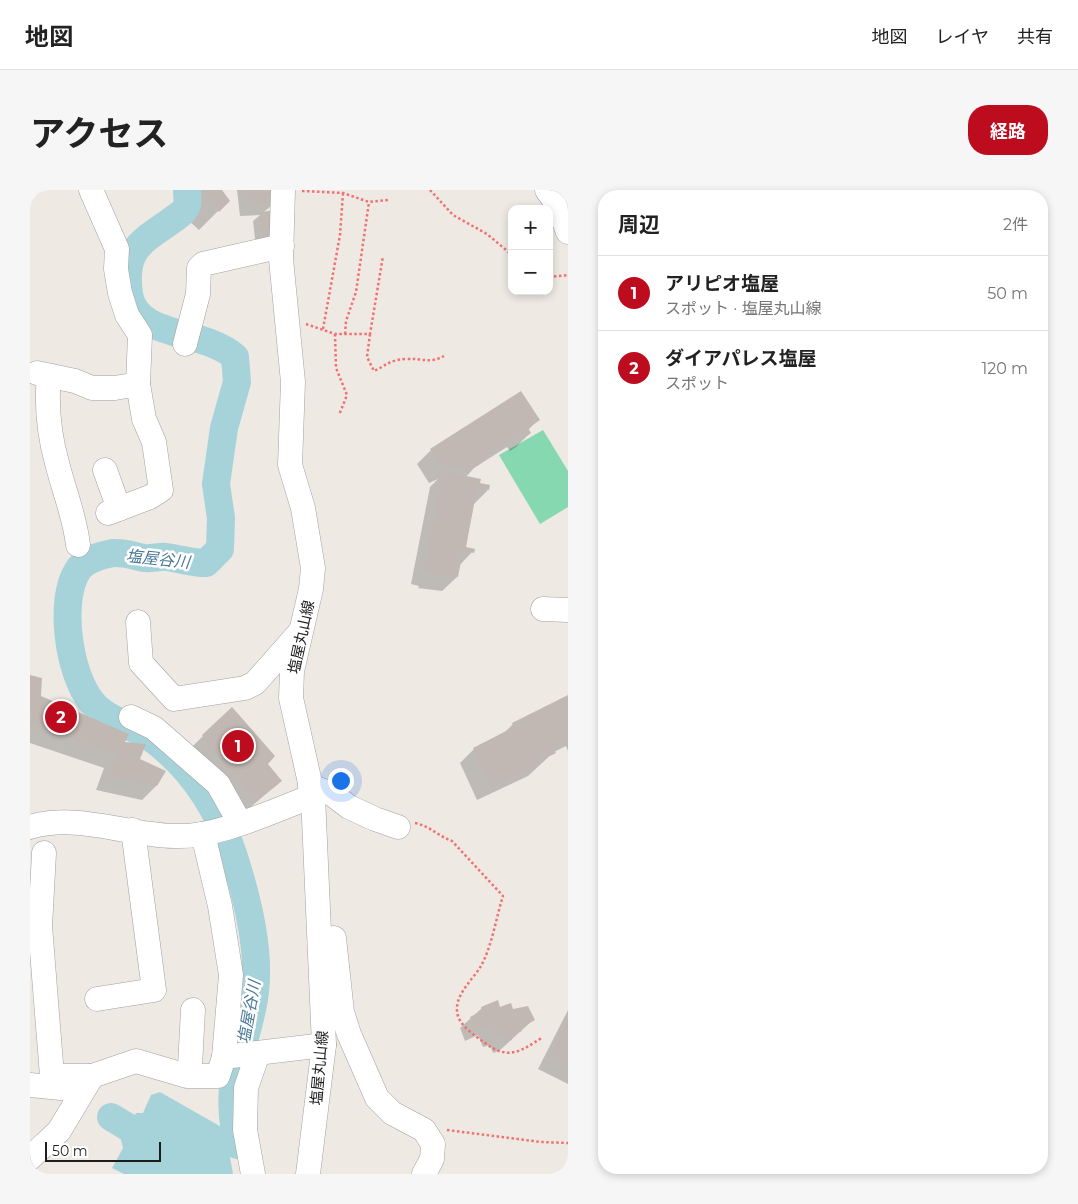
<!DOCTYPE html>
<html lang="ja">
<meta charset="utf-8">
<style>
body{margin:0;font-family:Montserrat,"Noto Sans JP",sans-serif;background:#f6f6f6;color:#222}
.controls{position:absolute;right:15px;top:15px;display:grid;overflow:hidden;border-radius:10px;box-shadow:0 2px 8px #0003}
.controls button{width:45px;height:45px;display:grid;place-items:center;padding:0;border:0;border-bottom:1px solid #e0e0e0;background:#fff;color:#222;font:25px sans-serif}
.scale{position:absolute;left:15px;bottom:12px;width:116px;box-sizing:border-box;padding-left:5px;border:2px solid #1d1d1d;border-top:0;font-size:14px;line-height:18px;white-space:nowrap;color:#1d1d1d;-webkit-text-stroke:4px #fff;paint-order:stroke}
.you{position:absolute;left:310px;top:590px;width:18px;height:18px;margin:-12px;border:4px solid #fff;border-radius:50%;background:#1a73e8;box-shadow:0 0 0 8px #1a73e833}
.badge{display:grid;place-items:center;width:32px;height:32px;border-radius:50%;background:#be0c1f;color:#fff;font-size:16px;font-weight:700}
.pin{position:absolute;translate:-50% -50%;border:2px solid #fff;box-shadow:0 1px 5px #0006}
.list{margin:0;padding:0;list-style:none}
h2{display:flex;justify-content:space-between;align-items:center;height:65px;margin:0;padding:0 20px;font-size:21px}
h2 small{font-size:16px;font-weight:400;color:#767676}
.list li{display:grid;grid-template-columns:32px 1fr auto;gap:15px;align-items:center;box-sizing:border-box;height:75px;padding:0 20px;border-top:1px solid #e0e0e0}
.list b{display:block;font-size:19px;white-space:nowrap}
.list p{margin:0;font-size:16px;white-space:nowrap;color:#767676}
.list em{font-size:16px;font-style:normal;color:#767676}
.map{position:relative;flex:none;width:538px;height:984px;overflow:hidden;border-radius:20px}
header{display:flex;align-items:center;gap:30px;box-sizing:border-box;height:70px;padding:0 25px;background:#fff;border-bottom:1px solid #e0e0e0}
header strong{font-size:24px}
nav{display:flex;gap:28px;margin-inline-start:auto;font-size:18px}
.intro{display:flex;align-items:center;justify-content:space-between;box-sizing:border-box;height:120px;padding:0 30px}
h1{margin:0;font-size:35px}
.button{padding:12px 22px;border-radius:20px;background:#be0c1f;color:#fff;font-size:18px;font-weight:700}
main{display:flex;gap:30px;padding:0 30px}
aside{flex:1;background:#fff;border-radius:20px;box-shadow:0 2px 8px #0003}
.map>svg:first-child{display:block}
</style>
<header>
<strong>地図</strong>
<nav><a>地図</a><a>レイヤ</a><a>共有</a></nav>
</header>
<div class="intro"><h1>アクセス</h1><a class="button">経路</a></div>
<main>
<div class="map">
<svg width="538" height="984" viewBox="0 0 538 984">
<rect width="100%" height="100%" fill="#eee9e3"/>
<polygon fill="#86d8b0" points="513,240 538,281 538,317 510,334 469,265"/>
<polygon fill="#a6d3d9" points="130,902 195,939 203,984 94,984 82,978 93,958 91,950 106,923 113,923 121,905"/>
<g fill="#0003">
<polygon points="150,0 190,0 198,11 169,40 156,28 162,20 153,13 157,9"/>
<polygon points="207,0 241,0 243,14 233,23 244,49 226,57 223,31 230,25 210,26"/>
<polygon points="508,230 498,240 500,243 486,257 480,261 477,257 444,278 436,287 458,300 444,314 435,358 442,362 429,376 427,387 412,401 388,398 389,396 381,394 400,297 408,289 399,293 387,274 401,260"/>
<polygon points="0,486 10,507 94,553 126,596 112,610 66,600 74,578 0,553"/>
<polygon points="538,506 538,561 536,556 524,562 498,586 447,610 430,573 444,559 473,544 483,534"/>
<polygon points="173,546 236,574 250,591 212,625 159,560"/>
<polygon points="452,818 483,820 503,830 469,861 463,863 460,855 453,857 448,845 435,851 430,838"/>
<polygon points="538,820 538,894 508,879"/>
</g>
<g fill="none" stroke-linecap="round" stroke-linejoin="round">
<g stroke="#a6d3d9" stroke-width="28">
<path d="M157 0C157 4 158 11 157 15 155 22 146 27 141 31 109 53 93 61 99 104 105 149 175 139 205 167L207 192 194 238 186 294 191 328 190 359 176 373C162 373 151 369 137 367 130 366 121 369 114 368 103 366 95 362 83 363 72 365 54 370 48 380 28 410 39 484 61 511 75 530 102 535 121 548 160 576 186 616 202 661 215 700 227 744 226 785 226 822 210 856 204 893 200 912 204 936 207 955"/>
<polyline points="81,927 175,984"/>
</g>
</g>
<g fill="#c2b8b3">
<polygon points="180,0 192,0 200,11 189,22 175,8"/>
<polygon points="218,0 243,0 244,14 220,16"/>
<polygon points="242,20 245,49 233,51 230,23"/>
<polygon points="491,201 510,230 498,238 501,243 494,248 492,244 448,272 450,274 437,282 433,275 425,280 422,275 414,280 400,259"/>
<polygon points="413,281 451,289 450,293 460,295 459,300 447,298 436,357 445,359 444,363 433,361 428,387 402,385 402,382 394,381"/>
<polygon points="0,485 12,488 11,506 99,544 95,552 116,554 110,569 136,581 127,596 79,586 87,564 0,534 4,520 0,518"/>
<polygon points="538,505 538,549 523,557 526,563 520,566 517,560 510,564 513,572 462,597 443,558 484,537 482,533"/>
<polygon points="202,517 245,566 238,574 252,591 226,612 172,545"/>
<polygon points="468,810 470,817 481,813 483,819 498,816 505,830 491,838 492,841 480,846 482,850 474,853 471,845 464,847 459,835 446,841 440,827 452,821 451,817"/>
<polygon points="538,831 538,873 521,864"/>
</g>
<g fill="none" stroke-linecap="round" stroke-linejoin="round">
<g stroke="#a1a1a1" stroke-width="25">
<g id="minor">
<polyline points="61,0 87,59 86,79 90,103 97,125 110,145 108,194 114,229 124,252 131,300 120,307 78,323"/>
<polyline points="253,0 251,69 263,192 260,275 273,318 283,378 281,399 262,481 261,508 283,606 294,855 278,984"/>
<polyline points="517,0 528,15 538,42"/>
<polyline points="155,154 168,104 169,78 173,74 252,56"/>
<polyline points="7,183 45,191 62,198 85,198 108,194"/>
<path d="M19 186C16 215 19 244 27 273 34 301 45 327 48 355"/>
<polyline points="75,280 89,319"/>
<polyline points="513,419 538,420"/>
<polyline points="108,432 111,473 144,509 215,498 225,493 270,442"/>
<polyline points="101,527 124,538 188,594 210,633"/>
<polyline points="280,596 302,604 319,617 345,629 368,637"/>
<path d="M0 637C49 623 95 645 144 646 188 648 242 621 283 606"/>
<polyline points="173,644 190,716 201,785 194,867"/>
<polyline points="14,663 10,736 22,886 62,886 106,871 157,886 188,886 194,867 294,855"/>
<polyline points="304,748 312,822 319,844 347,908 362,923 394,940 403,954 402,969 394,984"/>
<polyline points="67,809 124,800 103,640"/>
<polyline points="160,876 163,820"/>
<polyline points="0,895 41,899"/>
<polyline points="0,968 29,941 62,886"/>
<polyline points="223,984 215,940 216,898 228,863"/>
</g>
</g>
<g stroke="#f17171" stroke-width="2.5" stroke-dasharray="2.5 2.5" stroke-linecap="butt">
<polyline points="400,0 423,25 457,44 482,65"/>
<polyline points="272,1 313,3 339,12 359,10"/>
<polyline points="519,87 538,85"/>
<polyline points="276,134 305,144 340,144 353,66"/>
<polyline points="293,139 310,45 313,3"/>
<polyline points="305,144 306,178 317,205 309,225"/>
<polyline points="315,144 316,131 326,102 339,12"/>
<path d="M340 144 337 167 344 181C357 175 359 170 376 169 392 168 399 174 414 166"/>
<path d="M385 633C400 636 408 646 422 651L473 706C466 728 462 756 451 776 442 791 422 807 428 826 432 838 446 846 455 853 479 871 491 861 513 847"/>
<polyline points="417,940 511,952 538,953"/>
</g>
<use href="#minor" stroke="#fff" stroke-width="24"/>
</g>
<g text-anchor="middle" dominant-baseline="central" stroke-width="5" stroke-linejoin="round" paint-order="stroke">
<g font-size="15" fill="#1d1d1d" stroke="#fff">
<text transform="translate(271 447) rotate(-78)">塩屋丸山線</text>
<text transform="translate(289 878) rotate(-85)">塩屋丸山線</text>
</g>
<g font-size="16" font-style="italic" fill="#4a7897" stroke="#fff">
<text transform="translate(128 369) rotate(6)">塩屋谷川</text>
<text transform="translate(219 822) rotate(-80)">塩屋谷川</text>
</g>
</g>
</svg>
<div class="controls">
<button>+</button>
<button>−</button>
</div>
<div class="scale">50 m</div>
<div class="you"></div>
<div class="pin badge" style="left:208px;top:556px">1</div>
<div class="pin badge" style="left:31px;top:527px">2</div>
</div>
<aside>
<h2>周辺<small>2件</small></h2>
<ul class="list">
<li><span class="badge">1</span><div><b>アリピオ塩屋</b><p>スポット · 塩屋丸山線</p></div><em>50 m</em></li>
<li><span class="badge">2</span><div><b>ダイアパレス塩屋</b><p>スポット</p></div><em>120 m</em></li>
</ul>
</aside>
</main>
